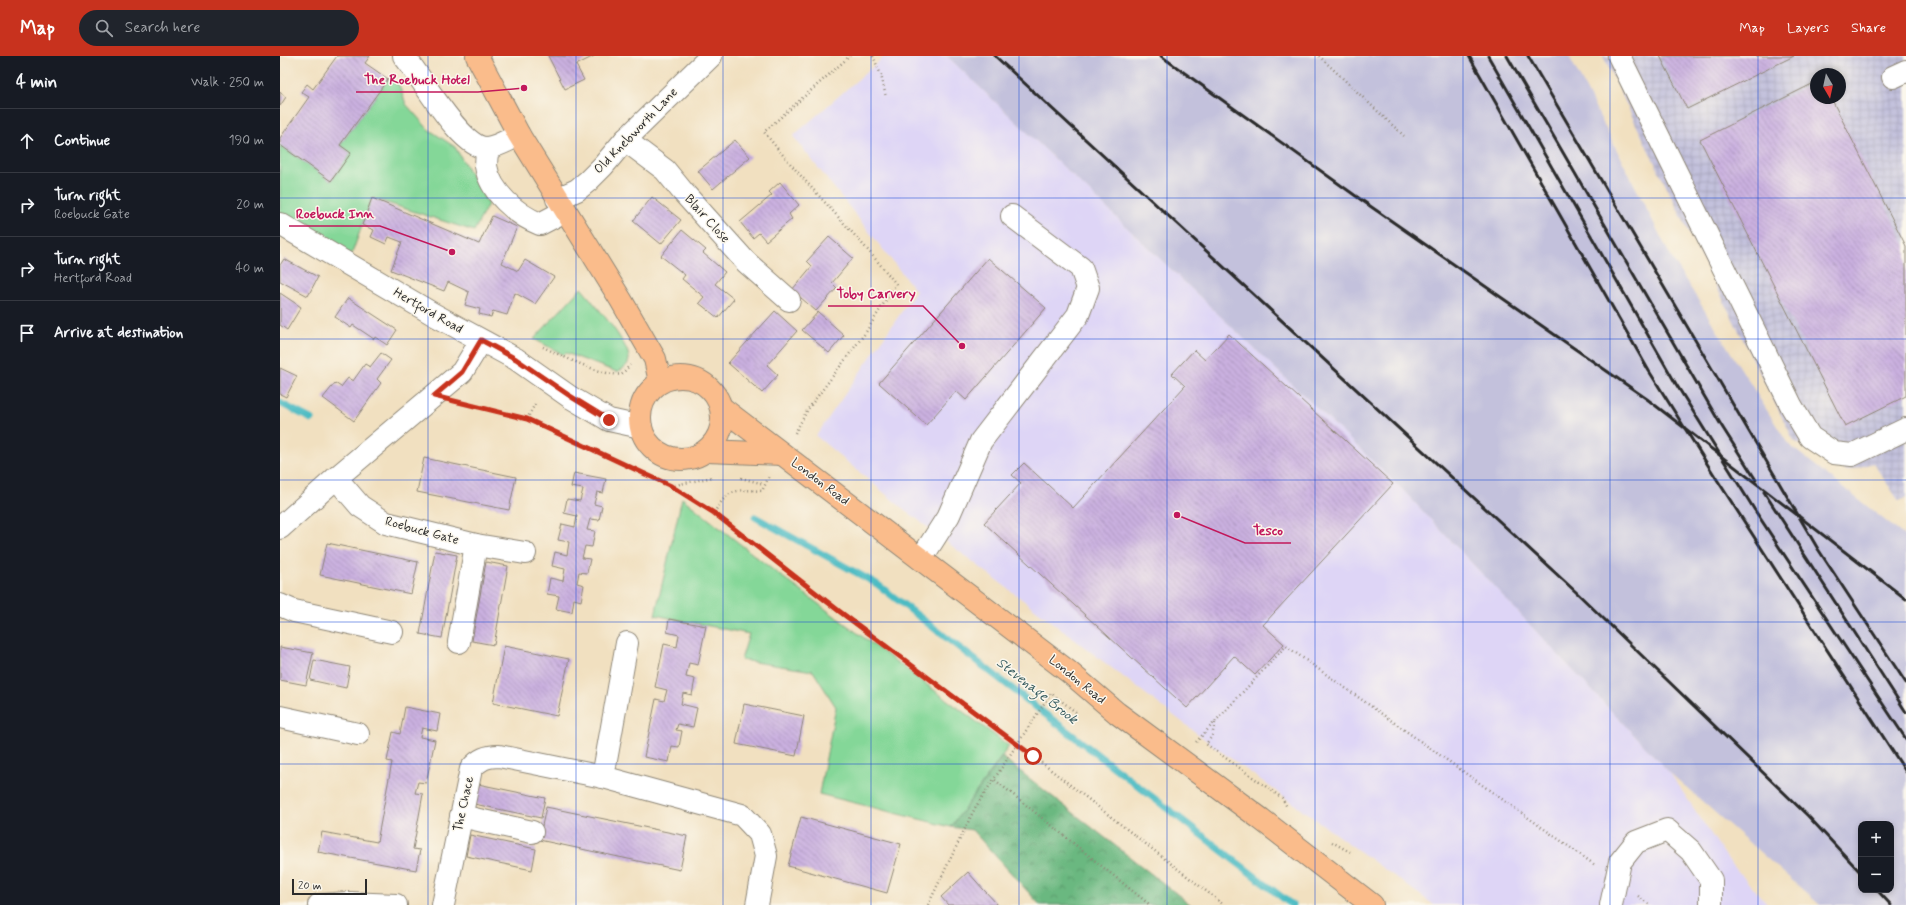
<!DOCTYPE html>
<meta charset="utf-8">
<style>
body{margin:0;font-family:Mynerve,sans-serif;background:#20242c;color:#f1f3f6}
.controls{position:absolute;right:12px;bottom:12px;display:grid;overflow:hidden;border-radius:8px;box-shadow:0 2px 6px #0003}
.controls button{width:36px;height:36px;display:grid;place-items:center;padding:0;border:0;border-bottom:1px solid #363941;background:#171b24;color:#f1f3f6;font:20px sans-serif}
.compass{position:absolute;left:1530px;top:12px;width:36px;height:36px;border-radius:50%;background:#171b24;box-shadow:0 2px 6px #0003;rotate:171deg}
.scale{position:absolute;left:12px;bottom:10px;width:75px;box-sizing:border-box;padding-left:4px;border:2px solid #2b2b2b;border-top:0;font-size:11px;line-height:14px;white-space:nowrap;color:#2b2b2b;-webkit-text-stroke:3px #fbf7ec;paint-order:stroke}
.stop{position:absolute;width:12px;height:12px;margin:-9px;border:3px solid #c8321e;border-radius:50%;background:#fff}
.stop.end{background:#c8321e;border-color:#fff;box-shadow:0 1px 4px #0008}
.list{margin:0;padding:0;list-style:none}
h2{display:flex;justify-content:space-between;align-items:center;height:52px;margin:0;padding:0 16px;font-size:17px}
h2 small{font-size:13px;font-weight:400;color:#9ea1a6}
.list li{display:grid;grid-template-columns:26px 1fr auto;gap:12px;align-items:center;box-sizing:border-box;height:64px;padding:0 16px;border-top:1px solid #363941}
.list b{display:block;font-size:15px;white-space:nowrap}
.list p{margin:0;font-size:13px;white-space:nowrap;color:#9ea1a6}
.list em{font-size:13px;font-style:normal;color:#9ea1a6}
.icon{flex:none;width:22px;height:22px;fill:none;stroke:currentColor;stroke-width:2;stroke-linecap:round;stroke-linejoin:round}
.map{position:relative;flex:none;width:1626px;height:849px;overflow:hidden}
header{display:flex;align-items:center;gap:24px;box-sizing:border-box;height:56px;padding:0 20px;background:#c8321e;color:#fff}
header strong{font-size:19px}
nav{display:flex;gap:22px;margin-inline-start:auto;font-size:14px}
.search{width:280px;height:36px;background:#20242c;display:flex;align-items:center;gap:10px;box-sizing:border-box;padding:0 14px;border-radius:22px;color:#9ea1a6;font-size:15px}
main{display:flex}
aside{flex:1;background:#171b24}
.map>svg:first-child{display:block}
</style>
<header>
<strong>Map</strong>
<div class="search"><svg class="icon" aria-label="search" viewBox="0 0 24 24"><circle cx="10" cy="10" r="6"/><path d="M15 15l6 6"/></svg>Search here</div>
<nav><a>Map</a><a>Layers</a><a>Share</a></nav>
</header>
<main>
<aside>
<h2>4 min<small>Walk · 250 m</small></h2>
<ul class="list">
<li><svg class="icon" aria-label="ahead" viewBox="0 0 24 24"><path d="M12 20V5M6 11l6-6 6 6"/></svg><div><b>Continue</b></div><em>190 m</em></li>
<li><svg class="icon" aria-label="right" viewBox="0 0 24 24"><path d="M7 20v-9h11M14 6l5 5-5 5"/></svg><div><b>Turn right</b><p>Roebuck Gate</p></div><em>20 m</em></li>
<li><svg class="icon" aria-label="right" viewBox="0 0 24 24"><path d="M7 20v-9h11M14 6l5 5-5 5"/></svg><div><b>Turn right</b><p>Hertford Road</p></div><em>40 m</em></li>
<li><svg class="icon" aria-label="arrive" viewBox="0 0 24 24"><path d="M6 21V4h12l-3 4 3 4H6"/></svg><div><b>Arrive at destination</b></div></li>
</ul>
</aside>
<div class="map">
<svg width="1626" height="849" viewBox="0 0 1626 849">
<defs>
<pattern id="industrial-grid" width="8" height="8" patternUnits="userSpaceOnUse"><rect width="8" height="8" fill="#c3c1dc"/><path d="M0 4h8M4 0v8" fill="none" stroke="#a8a6bd"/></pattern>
<pattern id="forest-crowns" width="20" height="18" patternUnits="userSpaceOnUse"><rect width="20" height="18" fill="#6bb880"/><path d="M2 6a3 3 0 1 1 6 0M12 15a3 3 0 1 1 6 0" fill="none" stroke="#589669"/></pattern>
<pattern id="building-back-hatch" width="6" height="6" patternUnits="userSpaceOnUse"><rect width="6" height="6" fill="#cab0e0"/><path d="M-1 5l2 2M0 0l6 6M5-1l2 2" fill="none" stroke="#a48fb6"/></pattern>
</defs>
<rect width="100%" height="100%" fill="#fbf7ec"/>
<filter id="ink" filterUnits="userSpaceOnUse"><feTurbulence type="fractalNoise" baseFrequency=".025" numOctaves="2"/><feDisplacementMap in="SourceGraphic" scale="8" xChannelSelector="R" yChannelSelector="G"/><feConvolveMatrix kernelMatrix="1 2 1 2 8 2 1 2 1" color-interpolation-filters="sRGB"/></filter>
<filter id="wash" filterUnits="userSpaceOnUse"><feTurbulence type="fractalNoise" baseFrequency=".012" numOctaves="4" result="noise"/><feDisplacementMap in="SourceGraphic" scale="16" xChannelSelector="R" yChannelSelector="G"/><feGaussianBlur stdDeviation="0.9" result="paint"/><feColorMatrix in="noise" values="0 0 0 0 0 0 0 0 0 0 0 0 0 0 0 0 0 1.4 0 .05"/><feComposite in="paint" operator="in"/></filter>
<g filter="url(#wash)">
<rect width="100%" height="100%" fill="#f1e0c0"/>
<polygon fill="#ded5f6" points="605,0 667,0 1122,433 1390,717 1449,805 1488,849 1154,849 931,688 620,450 536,380 636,235 513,80"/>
<path fill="url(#industrial-grid)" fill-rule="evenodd" d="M1323 0H1626V442L1619 445 1593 407 1567 415 1514 385 1382 122ZM1536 18H1560V42H1536Z"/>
<path fill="#c3c1dc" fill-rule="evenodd" d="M667 0H1289L1390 199 1508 388 1626 481V849H1540L1390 717 1122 433ZM1581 768H1611V834H1581Z"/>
<g fill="#84d798" stroke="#588162">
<polygon points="108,23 119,29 126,48 148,73 175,91 208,148 194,175 92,142 71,200 0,158 0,89 51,125 71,97 60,89"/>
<path d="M301 232C312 245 350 288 349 303 348 311 342 313 337 316L286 297 284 299 254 283Z"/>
<polygon points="402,442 493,514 729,690 671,771 539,738 556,651 533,615 461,604 469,578 375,559"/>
</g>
<polygon fill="url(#forest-crowns)" stroke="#4b7256" points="722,701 911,849 760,849 692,774 671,771"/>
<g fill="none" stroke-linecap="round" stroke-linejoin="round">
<g stroke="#4cbbc3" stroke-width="7">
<polyline points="0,347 31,363"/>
<polyline points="475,461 597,528 1012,849"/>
</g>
</g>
<g id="blocks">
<g fill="url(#building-back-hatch)">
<polygon points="57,0 90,0 85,7 108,23 60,89 71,97 51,125 0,89 0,82 29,41 21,36 27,28 33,33"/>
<polygon points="268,0 314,0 296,9 304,24 285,33"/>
<polygon points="1380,0 1514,0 1407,53"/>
<polygon points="1536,26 1536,42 1551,42 1626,190 1626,340 1565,370 1420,84"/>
<polygon points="0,36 6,41 0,50"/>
<polygon points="455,84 470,101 433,133 418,115"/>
<polygon points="500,126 519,149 509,158 512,163 486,185 479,177 473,182 460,166 492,139 489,136"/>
<polygon points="372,141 401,164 381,188 353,165"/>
<polygon points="92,142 199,188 212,160 237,171 222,207 238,215 245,204 274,221 255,248 235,237 227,259 213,255 211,261 199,258 200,253 185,249 189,236 168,226 164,235 111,214 122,186 109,181 106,188 91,181 94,174 82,169"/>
<polygon points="402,174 426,194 423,197 445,216 435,228 454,243 438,262 419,247 424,241 402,223 405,219 381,200"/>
<polygon points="549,181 573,202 552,227 557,232 536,255 512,234 532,210 527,205"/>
<polygon points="708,202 766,252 686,344 676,335 646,369 599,327"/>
<polygon points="4,203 38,221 28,240 0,225 0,209"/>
<polygon points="0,237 21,251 7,274 0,269"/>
<polygon points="68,242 117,274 107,289 95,281 94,283 73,269 71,272 55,261"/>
<polygon points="495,255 517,275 487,309 498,319 482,337 448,307"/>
<polygon points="538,256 564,279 549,297 522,274"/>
<polygon points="949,278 1113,428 983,569 1004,588 975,619 954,600 907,652 704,467 741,427 732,419 744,407 793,452 905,330 892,318 914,294 925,304"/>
<polygon points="101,297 111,304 97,323 101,327 74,365 43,342 55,327 61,331 68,322 73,325 85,308 90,311"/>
<polygon points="0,312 17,320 6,341 0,338"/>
<polygon points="144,402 236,421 229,454 137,436"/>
<polygon points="294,417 326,423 323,437 317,436 314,448 322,450 319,464 310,463 307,474 315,475 312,491 305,490 302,502 310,503 307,517 299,516 297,527 304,529 301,545 294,543 292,556 276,553 279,540 267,538 270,522 283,525 285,513 272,510 275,496 287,499 289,486 278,484 282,468 295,471 297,460 284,457 287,443 300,445 303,433 291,431"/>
<polygon points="47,487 138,506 131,538 40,519"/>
<polygon points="155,495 177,499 162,582 140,578"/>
<polygon points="206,506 228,510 214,589 192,585"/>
<polygon points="389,563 426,570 418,609 409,607 406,621 415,623 412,639 403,637 401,648 417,652 413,671 398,668 396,674 402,675 399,691 392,690 389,706 364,701 376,643 384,645 387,634 375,631 384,588 397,591 399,579 387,576"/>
<polygon points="224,590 289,603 277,660 213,647"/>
<polygon points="0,591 33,597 26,629 0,624"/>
<polygon points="34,604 70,611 66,632 30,624"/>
<polygon points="464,648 524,660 516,700 456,688"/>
<polygon points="125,651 160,658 157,675 142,672 140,681 155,684 146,727 138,726 135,737 143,738 133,793 140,794 136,814 38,796 42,776 97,786 112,706 107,705 113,676 120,678"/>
<polygon points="198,728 265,742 261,762 194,748"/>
<polygon points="266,751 407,780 400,814 259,784"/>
<polygon points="521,761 621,788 607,837 508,810"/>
<polygon points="190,779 256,793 252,814 186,800"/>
<polygon points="688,816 704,834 718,849 668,849 661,841"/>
</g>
</g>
</g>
<g filter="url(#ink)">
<use href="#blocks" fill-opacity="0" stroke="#8e8676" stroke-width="1"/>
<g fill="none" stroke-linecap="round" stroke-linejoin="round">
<g stroke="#8e8676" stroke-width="24">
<g id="minor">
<path d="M124 0C141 20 181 93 207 92 217 91 230 83 239 79"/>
<polyline points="1339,0 1512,351 1530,381 1554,397 1572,399 1626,373"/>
<polyline points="1613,21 1626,15"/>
<polyline points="345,84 385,114 403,136 466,206 509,244"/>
<path d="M208 92C207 97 206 105 206 110 210 136 237 159 260 168L285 155"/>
<polyline points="277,143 297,134 308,125 323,110 345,84 431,0"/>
<polyline points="0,168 153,258 236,303 290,341 329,364 361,371"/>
<polyline points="56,422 80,450 106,467 196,489 245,497"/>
<polyline points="0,472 56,422 182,316 201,285"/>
<polyline points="641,503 669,459 701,385 798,259 808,232 801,212 732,160"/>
<polyline points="0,549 14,555 112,576"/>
<polyline points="179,586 196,489"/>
<polyline points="0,661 78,678"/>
<polyline points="323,721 347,587"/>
<polyline points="181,760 252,776"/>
<polyline points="39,849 69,847 116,849"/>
<path d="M163 849 191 713C199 703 207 700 219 700L323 721 462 759 480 778 486 800 477 849"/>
<polyline points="1331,849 1340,806 1356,786 1387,774 1411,795 1431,824 1431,849"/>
</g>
</g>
<g stroke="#8e8676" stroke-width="24">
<g id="major">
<polyline points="197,0 239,79 341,244 375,303 380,326"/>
<circle cx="401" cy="362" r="41"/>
<polyline points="442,352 789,616 837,657 981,763 1092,849"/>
<polyline points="427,395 502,398"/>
</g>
</g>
<g stroke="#8e8676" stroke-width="2.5" stroke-dasharray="1 3" stroke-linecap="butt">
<polyline points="593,0 601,19 606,41"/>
<polyline points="1039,0 1124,80"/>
<path d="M263 291C278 298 326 322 342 318L350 309"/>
<polyline points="182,347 247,363 391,430 434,457 559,555 753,700 944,849"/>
<polyline points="247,363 256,346"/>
<path d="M515 377 528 353 586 276 616 228C574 175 526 129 484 76L570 0"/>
<polyline points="461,422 484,428"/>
<polyline points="391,430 433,421"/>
<path d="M434 457C448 433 456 433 482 435L489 421"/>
<polyline points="935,667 932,680 926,688 1002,742 1007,751"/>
<polyline points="916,686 1006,590 1315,809"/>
<polyline points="715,724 870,849"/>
<polyline points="1052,786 1070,796"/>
<polyline points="1358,840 1370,849"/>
<polyline points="648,849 695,752 771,637 797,657"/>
</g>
<use href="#minor" stroke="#fff" stroke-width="22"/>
<use href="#major" stroke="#fabc8b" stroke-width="22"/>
<g stroke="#2b2b2b" stroke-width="3">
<polyline points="715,0 1296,536 1528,760 1581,817"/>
<polyline points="881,0 1080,143 1367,343 1626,543"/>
<polyline points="1189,0 1369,315 1436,422 1626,716"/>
<polyline points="1208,0 1396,328 1474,453 1626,683"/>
<polyline points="1227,0 1441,369 1476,424"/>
<polyline points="1248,0 1538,493 1626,627"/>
<polyline points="1484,436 1626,656"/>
<polyline points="1597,834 1611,849"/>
</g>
</g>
</g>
<g fill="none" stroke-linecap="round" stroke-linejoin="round" filter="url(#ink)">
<polyline stroke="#c8321e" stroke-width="5" points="329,364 290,340 236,303 201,284 182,316 154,340 247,363 391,430 434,457 559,555 753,700"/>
</g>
<path fill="none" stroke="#1d4ed8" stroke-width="1" stroke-opacity="0.55" d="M148 0V849M296 0V849M443 0V849M591 0V849M739 0V849M887 0V849M1035 0V849M1183 0V849M1330 0V849M1478 0V849M0 142H1626M0 283H1626M0 424H1626M0 566H1626M0 708H1626"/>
<g text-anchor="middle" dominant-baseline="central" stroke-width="3" stroke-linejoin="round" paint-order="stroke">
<g font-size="13" fill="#2b2b2b" stroke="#fbf7ec">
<text transform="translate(356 75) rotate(-46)">Old Knebworth Lane</text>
<text transform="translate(427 163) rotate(48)">Blair Close</text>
<text transform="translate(148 255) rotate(30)">Hertford Road</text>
<text transform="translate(540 426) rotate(37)">London Road</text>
<text transform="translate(142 475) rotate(15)">Roebuck Gate</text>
<text transform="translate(797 624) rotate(39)">London Road</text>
<text transform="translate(184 748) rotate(-78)">The Chace</text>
</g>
<g font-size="14" font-style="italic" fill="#375d60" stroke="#fbf7ec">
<text transform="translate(757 635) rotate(38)">Stevenage Brook</text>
</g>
</g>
<path fill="none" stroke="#c2185b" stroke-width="1.5" d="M244 32L198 36H76M172 196L100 170H9M682 290L643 250H548M897 459L965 487H1011"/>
<g fill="#c2185b" stroke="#fbf7ec" stroke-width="1.5">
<circle cx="244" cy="32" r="4"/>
<circle cx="172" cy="196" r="4"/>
<circle cx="682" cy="290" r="4"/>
<circle cx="897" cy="459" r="4"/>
</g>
<g font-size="14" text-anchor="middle" font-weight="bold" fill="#c2185b" stroke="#fbf7ec" stroke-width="3" stroke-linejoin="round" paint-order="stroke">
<text x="137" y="28">The Roebuck Hotel</text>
<text x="55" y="162">Roebuck Inn</text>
<text x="596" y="242">Toby Carvery</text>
<text x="988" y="479">Tesco</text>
</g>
</svg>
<div class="controls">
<button>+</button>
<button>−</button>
</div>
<svg class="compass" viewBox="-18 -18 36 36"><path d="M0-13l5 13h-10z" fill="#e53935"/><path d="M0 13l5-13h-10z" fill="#9ea1a6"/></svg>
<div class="scale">20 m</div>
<div class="stop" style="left:753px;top:700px"></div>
<div class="stop end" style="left:329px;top:364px"></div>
</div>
</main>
